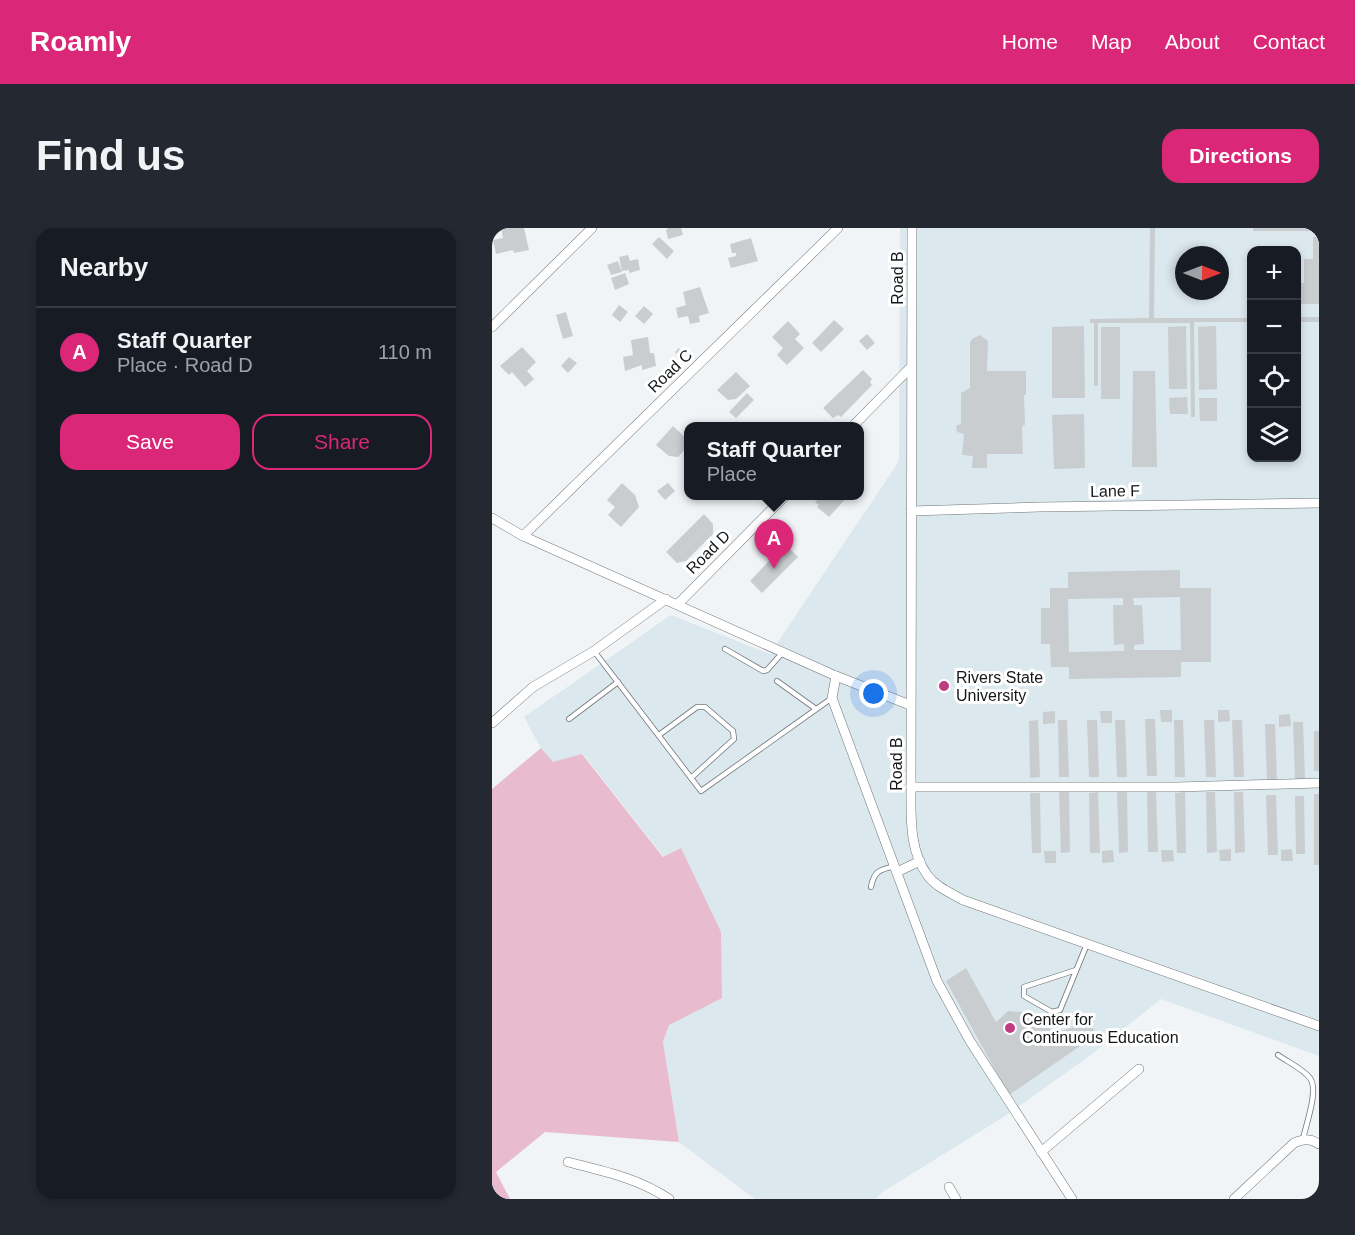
<!DOCTYPE html>
<meta charset="utf-8">
<style>
body{margin:0;font-family:Helvetica,sans-serif;background:#242831;color:#f1f3f6}
.controls{position:absolute;right:18px;top:18px;display:grid;overflow:hidden;border-radius:12px;box-shadow:0 3px 9px #0003}
.controls button{width:54px;height:54px;display:grid;place-items:center;padding:0;border:0;border-bottom:2px solid #363941;background:#171b24;color:#f1f3f6;font:30px sans-serif}
.compass{position:absolute;left:683px;top:18px;width:54px;height:54px;border-radius:50%;background:#171b24;box-shadow:0 3px 9px #0003;rotate:90deg}
.you{position:absolute;left:382px;top:466px;width:21px;height:21px;margin:-15px;border:4px solid #fff;border-radius:50%;background:#1a73e8;box-shadow:0 0 0 9px #1a73e833}
.badge{display:grid;place-items:center;width:39px;height:39px;border-radius:50%;background:#db2777;color:#fff;font-size:20px;font-weight:700}
.pin{position:absolute;translate:-50% -50px;filter:drop-shadow(0 2px 3px #0008)}
.pin::after{content:'';position:absolute;top:32px;width:21px;height:18px;background:inherit;clip-path:polygon(0 0,100% 0,50% 100%)}
.popup{position:absolute;left:192px;top:194px;width:180px;height:78px;box-sizing:border-box;display:grid;place-content:center;border-radius:12px;background:#171b24;filter:drop-shadow(0 2px 4px #0005);font-size:20px;white-space:nowrap;color:#9ea1a6}
.popup b{font-size:22px;color:#f1f3f6}
.popup::after{content:'';position:absolute;left:50%;top:100%;margin-left:-12px;border:12px solid transparent;border-top-color:#171b24}
.list{margin:0;padding:0;list-style:none}
h2{display:flex;justify-content:space-between;align-items:center;height:78px;margin:0;padding:0 24px;font-size:26px}
h2 small{font-size:20px;font-weight:400;color:#9ea1a6}
.list li{display:grid;grid-template-columns:39px 1fr auto;gap:18px;align-items:center;box-sizing:border-box;height:90px;padding:0 24px;border-top:2px solid #363941}
.list b{display:block;font-size:22px;white-space:nowrap}
.list p{margin:0;font-size:20px;white-space:nowrap;color:#9ea1a6}
.list em{font-size:20px;font-style:normal;color:#9ea1a6}
.actions{display:flex;gap:12px;padding:18px 24px}
.actions a{flex:1;padding:14px 0;border:2px solid #db2777;border-radius:18px;text-align:center;font-size:21px;color:#db2777}
.actions .main{background:#db2777;color:#fff}
.icon{flex:none;width:33px;height:33px;fill:none;stroke:currentColor;stroke-width:2;stroke-linecap:round;stroke-linejoin:round}
.map{position:relative;flex:none;width:827px;height:971px;overflow:hidden;border-radius:18px}
header{display:flex;align-items:center;gap:36px;box-sizing:border-box;height:84px;padding:0 30px;background:#db2777;color:#fff}
header strong{font-size:28px}
nav{display:flex;gap:33px;margin-inline-start:auto;font-size:21px}
.intro{display:flex;align-items:center;justify-content:space-between;box-sizing:border-box;height:144px;padding:0 36px}
h1{margin:0;font-size:42px}
.button{padding:15px 27px;border-radius:18px;background:#db2777;color:#fff;font-size:21px;font-weight:700}
main{display:flex;gap:36px;padding:0 36px}
aside{flex:1;background:#171b24;border-radius:18px;box-shadow:0 3px 9px #0003}
.map>svg:first-child{display:block}
</style>
<header>
<strong>Roamly</strong>
<nav><a>Home</a><a>Map</a><a>About</a><a>Contact</a></nav>
</header>
<div class="intro"><h1>Find us</h1><a class="button">Directions</a></div>
<main>
<aside>
<h2>Nearby<small></small></h2>
<ul class="list">
<li><span class="badge">A</span><div><b>Staff Quarter</b><p>Place · Road D</p></div><em>110 m</em></li>
</ul>
<div class="actions"><a class="main">Save</a><a>Share</a></div>
</aside>
<div class="map">
<svg width="827" height="971" viewBox="0 0 827 971">
<rect width="100%" height="100%" fill="#f0f4f6"/>
<path fill="#dbe8ee" fill-rule="evenodd" d="M408 0H827V828L669 771 600 826 513 888 389 965 384 971H263L187 914 171 814 177 797 189 620 172 629 91 526 61 535 49 520 32 489 179 387 278 426 407 233ZM760 22H804V230H760ZM692 27H728V63H692Z"/>
<polygon fill="#e9bbce" points="49,520 61,534 90,526 171,629 189,620 229,704 230,770 177,797 171,814 187,914 53,904 4,944 18,971 0,971 0,561"/>
<g fill="#c9cdcf" fill-rule="evenodd">
<polygon points="9,0 32,0 37,22 22,25 21,22 4,26 1,12 11,10"/>
<polygon points="176,0 189,0 191,7 176,11 174,2"/>
<polygon points="658,0 663,0 662,90 760,90 760,94 702,94 703,189 699,189 698,95 606,95 606,158 602,158 602,95 598,95 598,91 657,90"/>
<rect x="761" y="0" width="57" height="3"/>
<polygon points="167,9 182,23 175,31 160,16"/>
<polygon points="821,9 827,9 827,76 809,76 809,55 812,55 812,31 821,31"/>
<polygon points="259,10 266,33 239,40 236,30 244,28 244,25 240,25 238,16"/>
<polygon points="136,27 138,33 146,31 148,42 137,45 137,42 130,43 127,29"/>
<polygon points="126,33 130,44 119,47 115,37"/>
<polygon points="133,45 137,56 123,62 119,50"/>
<polygon points="208,59 217,85 207,88 208,94 198,96 196,88 186,90 184,80 194,77 191,64"/>
<polygon points="127,77 136,84 128,94 120,87"/>
<polygon points="152,78 161,86 152,96 143,88"/>
<polygon points="74,84 81,108 71,111 64,87"/>
<rect x="804" y="89" width="23" height="5"/>
<polygon points="342,92 352,101 329,124 320,115"/>
<polygon points="296,93 308,106 303,111 312,120 295,137 285,127 291,120 280,109"/>
<polygon points="592,98 593,170 560,170 560,99"/>
<polygon points="694,98 695,161 677,161 676,99"/>
<polygon points="724,98 725,161 707,162 706,99"/>
<rect x="609" y="99" width="19" height="72"/>
<polygon points="756,99 760,99 760,170 757,170"/>
<polygon points="375,106 383,115 375,122 367,113"/>
<polygon points="488,107 496,113 495,143 534,143 534,167 532,167 533,197 531,197 530,202 531,226 495,226 495,240 480,240 481,228 470,227 472,206 465,204 464,198 469,196 469,165 478,160 478,115 480,111"/>
<polygon points="156,109 158,125 162,125 164,138 150,142 150,137 133,143 131,129 141,127 139,112"/>
<polygon points="30,119 44,134 35,143 42,151 33,159 20,144 17,147 8,138"/>
<polygon points="187,120 192,126 188,130 183,124"/>
<polygon points="77,129 85,135 76,145 69,138"/>
<polygon points="371,142 380,151 378,154 380,157 349,189 346,187 341,190 331,180"/>
<polygon points="641,143 663,143 665,239 640,239"/>
<polygon points="244,144 258,158 244,171 236,172 225,162"/>
<polygon points="255,165 262,172 244,190 237,184"/>
<polygon points="695,169 696,186 678,186 677,170"/>
<polygon points="707,170 725,170 725,193 708,193"/>
<rect x="757" y="177" width="3" height="31"/>
<polygon points="592,186 593,240 562,241 560,187"/>
<polygon points="181,198 196,212 196,218 186,229 177,228 164,217"/>
<polygon points="130,255 143,267 147,279 129,299 116,287 123,279 115,272"/>
<polygon points="176,255 183,263 173,272 165,263"/>
<polygon points="329,268 356,268 337,289 325,279 327,277 323,274"/>
<polygon points="212,286 221,296 221,306 194,333 185,335 174,324"/>
<polygon points="293,316 306,329 270,365 258,353"/>
<path d="M688 342V360H719V434H689V449L577 451V439H559L558 416H549V380H558V360H576V344ZM688 369 689 422H642V417L652 416 650 377H642L641 370ZM631 370V377H621L622 417 632 416V423L577 424 576 371Z"/>
<polygon points="668,482 680,482 680,494 669,494"/>
<polygon points="726,482 737,482 738,493 726,494"/>
<polygon points="563,483 563,495 551,496 551,484"/>
<polygon points="608,483 620,483 620,495 609,495"/>
<polygon points="798,486 799,498 787,499 787,487"/>
<polygon points="653,491 663,491 665,548 655,548"/>
<polygon points="546,492 548,549 538,550 537,493"/>
<polygon points="566,492 575,492 577,549 567,549"/>
<polygon points="595,492 605,492 607,549 597,549"/>
<polygon points="623,492 633,492 635,549 625,549"/>
<polygon points="682,492 691,492 693,549 683,549"/>
<polygon points="712,492 722,492 724,549 714,549"/>
<polygon points="740,492 750,492 752,549 742,549"/>
<polygon points="801,494 811,494 813,551 803,551"/>
<polygon points="773,496 783,496 785,553 775,553"/>
<rect x="822" y="503" width="5" height="40"/>
<polygon points="567,564 577,564 578,624 569,625"/>
<polygon points="606,564 608,625 598,625 597,565"/>
<polygon points="625,564 635,564 636,624 627,625"/>
<polygon points="655,564 664,564 666,624 656,624"/>
<polygon points="693,564 694,625 685,625 683,565"/>
<polygon points="714,564 723,564 725,624 715,625"/>
<polygon points="742,564 751,564 753,624 743,625"/>
<polygon points="538,565 548,565 549,625 540,625"/>
<rect x="822" y="566" width="5" height="71"/>
<polygon points="774,567 784,567 786,627 776,627"/>
<polygon points="803,568 812,568 813,626 804,626"/>
<polygon points="739,621 739,633 728,633 727,622"/>
<polygon points="800,621 801,633 789,633 789,622"/>
<polygon points="621,622 622,634 610,635 610,623"/>
<polygon points="669,622 681,622 682,633 670,634"/>
<polygon points="552,623 564,623 564,635 553,635"/>
<polygon points="474,740 504,794 516,783 543,785 562,805 598,794 604,807 517,867 454,753"/>
</g>
<g fill="none" stroke-linecap="round" stroke-linejoin="round">
<g stroke="#717577" stroke-width="6">
<g id="service">
<polyline points="233,421 271,443 275,442 291,424"/>
<polyline points="102,423 209,563 340,470"/>
<polyline points="285,453 324,481"/>
<polyline points="77,491 126,454"/>
<polyline points="167,507 205,479 213,479 241,503 242,511 199,550"/>
<path d="M379 659C382 643 387 642 403 638"/>
<polyline points="584,742 532,759 532,768 560,784 568,782 595,716"/>
<path d="M786 827C796 834 811 841 818 850 827 862 814 896 811 911"/>
</g>
</g>
<g stroke="#717577" stroke-width="10">
<g id="minor">
<path d="M420 0 419 559C419 589 417 623 436 648 444 659 459 665 471 672L827 798"/>
<polyline points="0,99 100,0"/>
<polyline points="361,198 419,139"/>
<polyline points="419,283 548,279 827,275"/>
<polyline points="0,290 31,308 344,448 418,477"/>
<polyline points="31,308 346,0"/>
<polyline points="186,376 293,268"/>
<polyline points="344,448 340,470 445,753 478,813 580,971"/>
<polyline points="0,495 41,459 102,423 174,371"/>
<polyline points="419,559 685,559 827,555"/>
<polyline points="405,644 428,633"/>
<polyline points="549,924 647,841"/>
<path d="M76 934C111 943 146 950 177 971"/>
<polyline points="457,959 464,971"/>
<path d="M742 971 802 915C811 911 818 910 827 916"/>
</g>
</g>
<use href="#service" stroke="#fff" stroke-width="4.5"/>
<use href="#minor" stroke="#fff" stroke-width="9"/>
</g>
<g fill="#c03c81" stroke="#fff" stroke-width="2">
<circle cx="452" cy="458" r="6"/>
<circle cx="518" cy="800" r="6"/>
</g>
<g text-anchor="middle" dominant-baseline="central" stroke-width="6" stroke-linejoin="round" paint-order="stroke">
<g font-size="16" fill="#151718" stroke="#fff">
<text transform="translate(405 50) rotate(-90)">Road B</text>
<text transform="translate(178 143) rotate(-44)">Road C</text>
<text transform="translate(623 263) rotate(-1)">Lane F</text>
<text transform="translate(216 324) rotate(-45)">Road D</text>
<text transform="translate(404 536) rotate(-90)">Road B</text>
</g>
<g font-size="16" fill="#151718" stroke="#fff" text-anchor="start">
<text x="464" y="449">Rivers State<tspan x="464" dy="18">University</tspan></text>
<text x="530" y="791">Center for<tspan x="530" dy="18">Continuous Education</tspan></text>
</g>
</g>
</svg>
<div class="controls">
<button>+</button>
<button>−</button>
<button><svg class="icon" aria-label="locate" viewBox="0 0 24 24"><circle cx="12" cy="12" r="6"/><path d="M12 2v4M12 18v4M2 12h4M18 12h4"/></svg></button>
<button><svg class="icon" aria-label="layers" viewBox="0 0 24 24"><path d="M12 4l9 5-9 5-9-5zM3 14l9 5 9-5"/></svg></button>
</div>
<svg class="compass" viewBox="-18 -18 36 36"><path d="M0-13l5 13h-10z" fill="#e53935"/><path d="M0 13l5-13h-10z" fill="#9ea1a6"/></svg>
<div class="you"></div>
<div class="pin badge" style="left:282px;top:341px">A</div>
<div class="popup"><b>Staff Quarter</b>Place</div>
</div>
</main>
